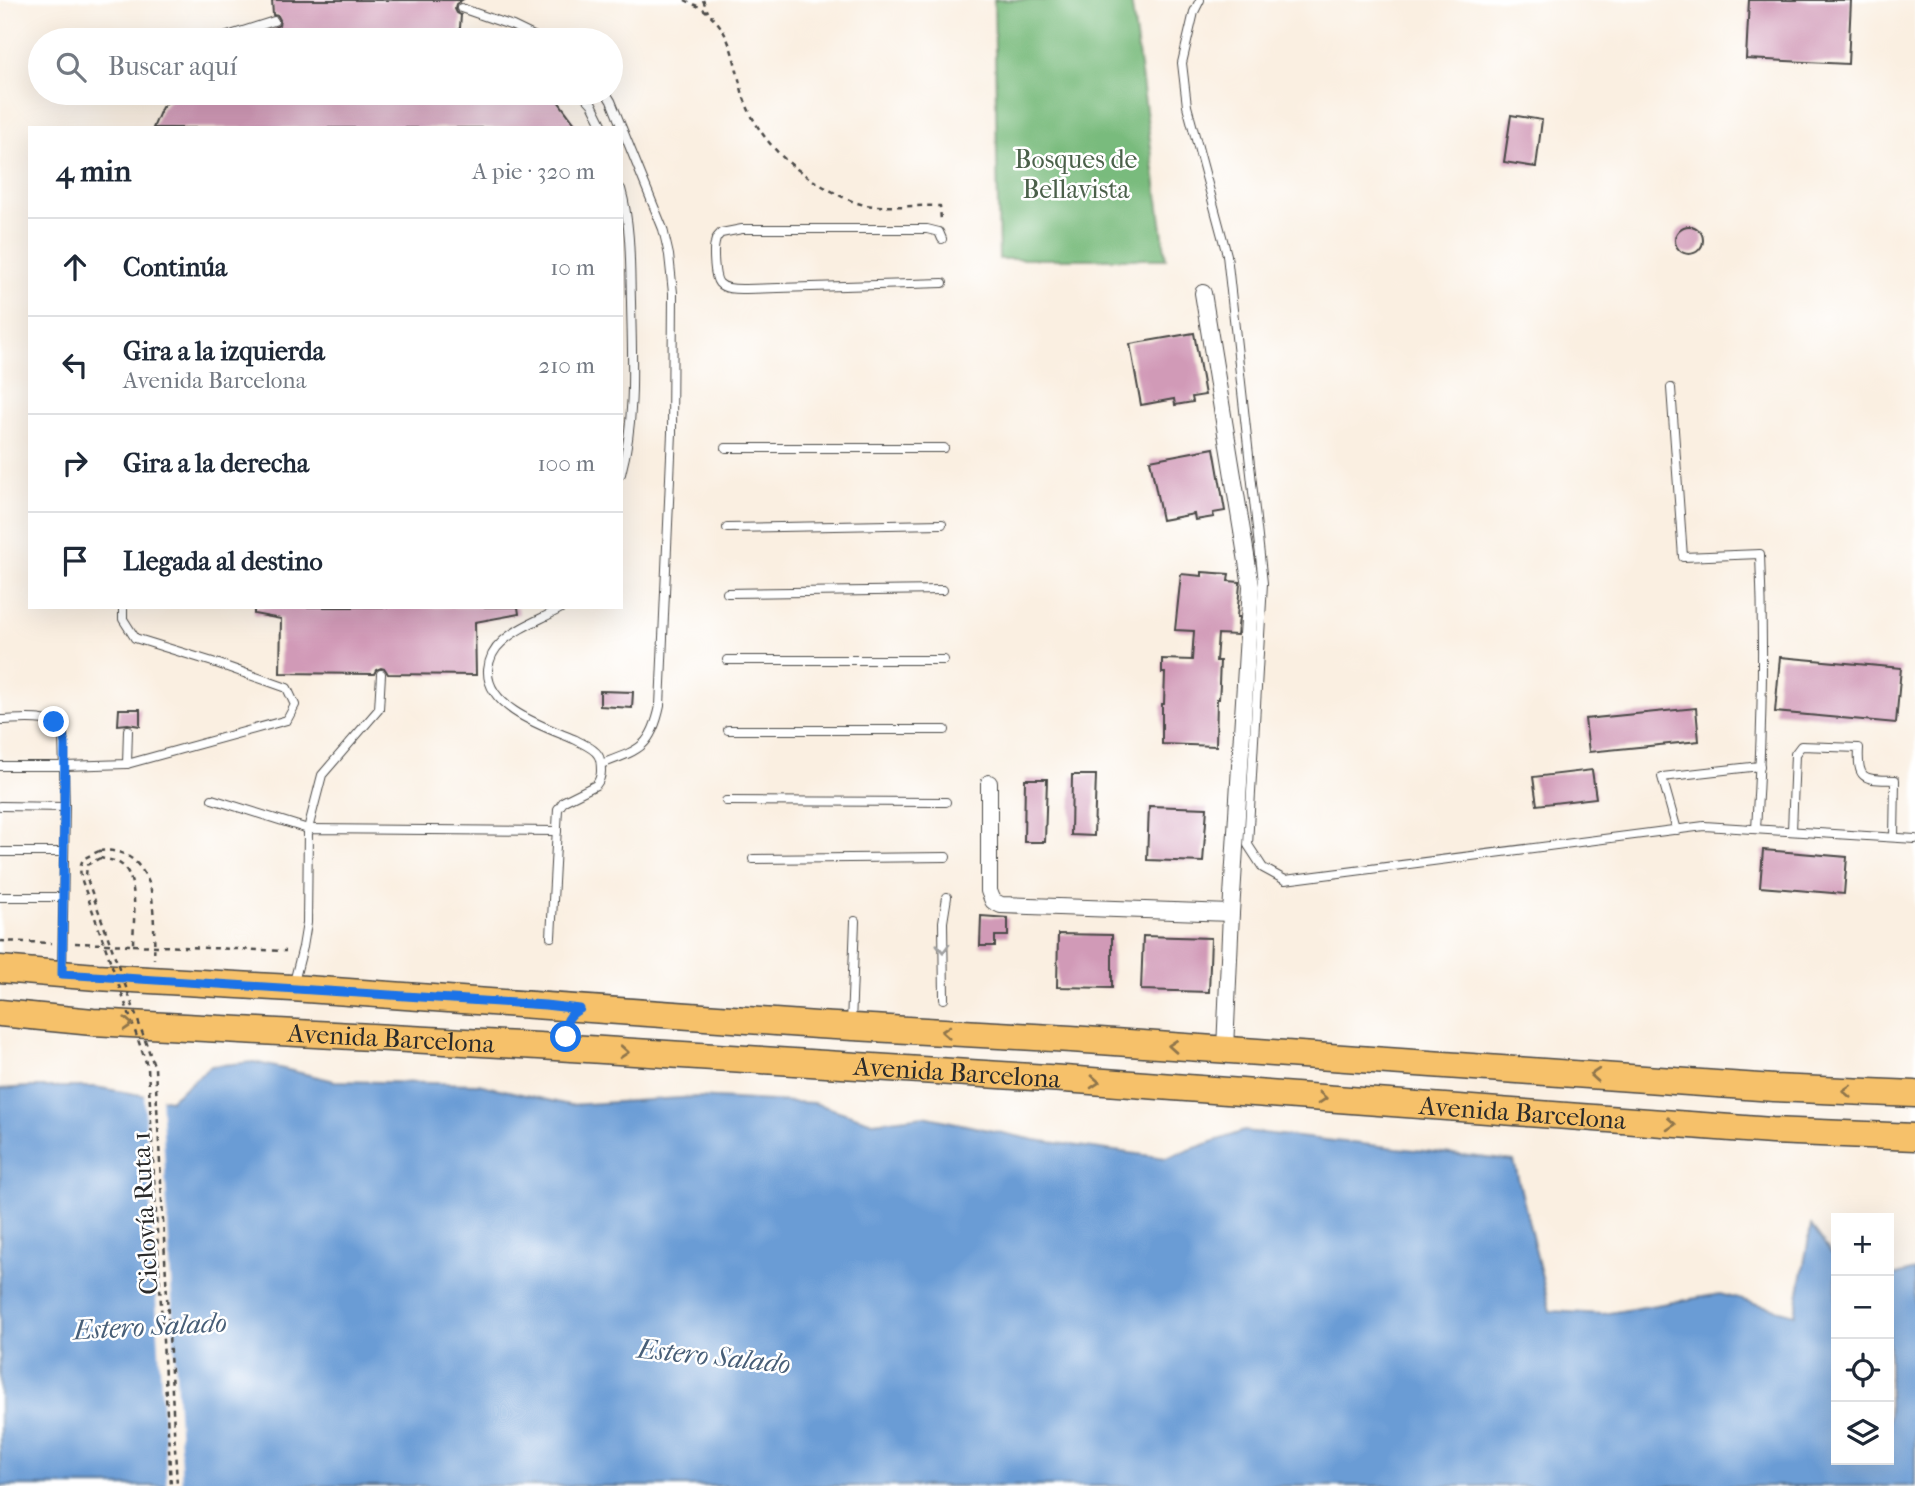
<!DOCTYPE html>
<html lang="es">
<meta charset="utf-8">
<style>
body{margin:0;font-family:"IM FELL French Canon",serif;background:#f6f6f7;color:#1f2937}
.controls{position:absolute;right:21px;bottom:21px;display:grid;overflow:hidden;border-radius:0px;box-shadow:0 7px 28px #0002}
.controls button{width:63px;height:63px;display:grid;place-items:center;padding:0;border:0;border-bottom:2px solid #e0e1e3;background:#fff;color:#1f2937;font:35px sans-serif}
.stop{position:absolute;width:21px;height:21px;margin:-16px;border:5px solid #1a73e8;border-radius:50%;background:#fff}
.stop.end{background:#1a73e8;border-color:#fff;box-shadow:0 2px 7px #0008}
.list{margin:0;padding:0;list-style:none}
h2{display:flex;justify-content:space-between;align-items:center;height:91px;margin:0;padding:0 28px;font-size:30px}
h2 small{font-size:23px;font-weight:400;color:#747a83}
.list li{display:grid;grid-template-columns:46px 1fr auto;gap:21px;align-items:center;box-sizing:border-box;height:98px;padding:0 28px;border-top:2px solid #e0e1e3}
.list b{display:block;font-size:26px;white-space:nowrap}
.list p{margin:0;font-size:23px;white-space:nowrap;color:#747a83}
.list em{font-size:23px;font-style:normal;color:#747a83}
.icon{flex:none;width:38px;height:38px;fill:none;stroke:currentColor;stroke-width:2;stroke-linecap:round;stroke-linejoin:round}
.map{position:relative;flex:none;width:1915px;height:1486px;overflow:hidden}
.search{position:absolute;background:#fff;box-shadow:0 7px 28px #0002;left:28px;top:28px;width:595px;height:77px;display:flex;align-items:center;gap:18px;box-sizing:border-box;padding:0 24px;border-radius:38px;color:#747a83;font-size:26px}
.panel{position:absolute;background:#fff;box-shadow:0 7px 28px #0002;left:28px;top:126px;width:595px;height:483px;border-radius:0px}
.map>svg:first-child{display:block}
</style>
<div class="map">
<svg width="1915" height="1486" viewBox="0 0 1915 1486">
<rect width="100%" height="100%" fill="#fff"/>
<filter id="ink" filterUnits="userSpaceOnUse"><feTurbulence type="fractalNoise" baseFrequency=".0143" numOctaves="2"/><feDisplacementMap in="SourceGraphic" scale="14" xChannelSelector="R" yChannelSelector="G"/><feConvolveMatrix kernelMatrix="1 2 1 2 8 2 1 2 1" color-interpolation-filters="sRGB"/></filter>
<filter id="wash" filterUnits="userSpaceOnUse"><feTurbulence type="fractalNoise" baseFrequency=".00686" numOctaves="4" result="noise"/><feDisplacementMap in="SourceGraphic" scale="28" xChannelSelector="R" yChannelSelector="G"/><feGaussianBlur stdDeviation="1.57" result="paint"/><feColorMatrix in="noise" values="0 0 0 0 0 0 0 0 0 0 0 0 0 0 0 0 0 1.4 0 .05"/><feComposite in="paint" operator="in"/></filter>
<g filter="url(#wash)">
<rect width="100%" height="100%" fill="#faefe1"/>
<polygon fill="#79bb7d" stroke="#527354" stroke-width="2" points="994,0 1131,0 1166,259 999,259"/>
<polygon fill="#6a9cd5" stroke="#4a6480" stroke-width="2" points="254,1062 335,1081 478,1084 569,1105 696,1097 814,1103 873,1122 924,1116 1035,1140 1166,1158 1244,1131 1514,1161 1550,1311 1603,1314 1720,1294 1795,1314 1811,1226 1836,1260 1836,1460 1889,1460 1889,1277 1915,1270 1915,1486 0,1486 0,1089 29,1087 95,1087 170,1100 211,1066"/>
<polygon fill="#faefe1" points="144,1092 161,1095 182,1486 167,1486"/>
<g id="blocks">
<g fill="#d19ab7">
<polygon points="272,0 462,0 456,4 455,9 457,13 461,15 459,40 275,40 274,28 279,25 280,20 278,16 273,15"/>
<polygon points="1749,0 1851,0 1848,64 1746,59"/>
<polygon points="178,93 552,93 578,128 153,128 162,107"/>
<polygon points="1511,115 1542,120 1536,167 1504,162"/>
<circle cx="1689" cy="240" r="14"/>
<polygon points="1194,333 1205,395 1192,397 1193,402 1175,405 1174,399 1141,405 1130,344"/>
<polygon points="1214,448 1225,511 1213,513 1214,517 1195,520 1194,514 1162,520 1150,460"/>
<polygon points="1202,572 1229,574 1228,581 1240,582 1240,584 1237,617 1239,617 1237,635 1218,634 1216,661 1220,661 1219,684 1220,685 1219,699 1217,699 1216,746 1162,744 1162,704 1164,704 1165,673 1162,673 1162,659 1192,660 1194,631 1175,630 1181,574 1202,576"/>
<polygon points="254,607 518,607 519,614 475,622 476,675 388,674 385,669 381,668 376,670 374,674 280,673 281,619 254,614"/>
<polygon points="1780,657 1901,668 1896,723 1775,712"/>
<polygon points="600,691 633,692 632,708 600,706"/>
<polygon points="1696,708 1699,741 1589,752 1585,719"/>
<polygon points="119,709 140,709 140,726 128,724 118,725"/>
<polygon points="1592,770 1596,798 1537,805 1533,777"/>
<polygon points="1072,775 1096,775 1094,836 1071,835"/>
<polygon points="1025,779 1047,779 1045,842 1024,842"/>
<polygon points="1149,806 1207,808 1203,862 1147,860"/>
<polygon points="1763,850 1847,857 1844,894 1760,887"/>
<polygon points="981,916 1008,918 1008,936 995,936 995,946 980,946"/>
<polygon points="1058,934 1112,935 1112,988 1057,987"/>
<polygon points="1143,936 1211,938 1209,992 1141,990"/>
</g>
</g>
</g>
<g filter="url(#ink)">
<use href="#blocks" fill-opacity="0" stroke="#4a4846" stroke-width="2"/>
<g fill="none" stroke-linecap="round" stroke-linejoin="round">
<g stroke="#4a4846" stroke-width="10">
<g id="service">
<polyline points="1200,0 1194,12 1182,63 1187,106 1227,255 1263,583 1248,845 1263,868 1285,880 1704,826 1915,839"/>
<polyline points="461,8 513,26 542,40"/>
<polyline points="215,40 274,21"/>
<polyline points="582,93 592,104 604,128"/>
<path d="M621 189C631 225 630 265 631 302 632 359 636 418 621 474"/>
<path d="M942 239 939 232 927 229H742L721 233C717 237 716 238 715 243 713 250 714 277 719 283 725 290 738 289 746 289L943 283"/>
<path d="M1671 388 1683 557 1760 554C1764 646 1762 738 1756 829"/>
<polyline points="726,448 944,448"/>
<polyline points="727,528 942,524"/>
<polyline points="727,593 943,590"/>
<polyline points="727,660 944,660"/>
<path d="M0 720C20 720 53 713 63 734L65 807 62 971"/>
<polyline points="728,730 945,730"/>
<polyline points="127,764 128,730"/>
<path d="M601 764C639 750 651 748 660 706L672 433 673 293 669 255 663 229 611 101 606 93"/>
<polyline points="0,766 65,766 127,764 287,720 295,705 287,688 216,663 135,638 123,619 123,607"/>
<polyline points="212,799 308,829 322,775 379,709 381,674"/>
<polyline points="726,801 946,802"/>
<polyline points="0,806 65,807"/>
<polyline points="1677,830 1662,777 1760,766"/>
<path d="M1792 831 1795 754 1801 746 1859 748C1857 782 1865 779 1895 780L1894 837"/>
<polyline points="0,852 64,852"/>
<polyline points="753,859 946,857"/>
<polyline points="0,897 62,897"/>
<path d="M551 937 558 809 564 801 596 785C600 780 601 777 601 771 601 765 601 759 598 755 594 748 583 744 576 740 548 728 486 709 488 670 489 659 494 649 502 642 519 626 543 619 563 607"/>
<polyline points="293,986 303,947 307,923 308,829 557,831"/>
<polyline points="944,999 943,922 947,897"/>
<polyline points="851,1024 855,921"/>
</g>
</g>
<g stroke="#4a4846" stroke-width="18">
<g id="minor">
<polyline points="1203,293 1251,586 1231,913 1225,1049"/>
<polyline points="989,783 989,891 993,901 1001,905 1231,913"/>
</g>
</g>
<g stroke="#4a4846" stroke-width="29">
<g id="primary">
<polyline points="0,969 97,977 292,988 817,1025 1071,1039 1774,1088 1915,1094"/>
<path id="s1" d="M0 1013 93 1022 539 1046 1064 1079 1772 1131 1915 1137"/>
</g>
</g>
<g stroke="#4a4846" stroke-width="2.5" stroke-dasharray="5 5" stroke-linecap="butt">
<path d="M685 0C692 4 702 7 708 13 732 32 735 67 743 95 757 138 788 167 826 188 839 195 851 202 865 205 885 208 919 205 940 206L941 221"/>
<polyline points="703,0 708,12"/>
<path d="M99 851C124 848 139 860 149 883 154 894 155 945 154 959"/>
<polyline points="0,941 51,943"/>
<path d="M75 943 133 945C133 923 141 872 117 862 112 860 105 859 100 858"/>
<polyline points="133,945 286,951"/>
</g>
<use href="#service" stroke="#fff" stroke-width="8"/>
<use href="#minor" stroke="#fff" stroke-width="16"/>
<use href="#primary" stroke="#f6c16b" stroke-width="26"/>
<g stroke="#4a4846" stroke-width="2.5" stroke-dasharray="5 5" stroke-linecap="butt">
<polyline points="99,851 83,859 80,867 81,878 148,1068 171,1486"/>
<polyline points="100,858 87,865 86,876 155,1068 177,1486"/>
</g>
</g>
<defs><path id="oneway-chevron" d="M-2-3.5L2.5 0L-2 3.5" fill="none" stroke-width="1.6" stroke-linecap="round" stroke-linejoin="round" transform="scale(1.75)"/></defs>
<use stroke="#a0a0a0" href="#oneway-chevron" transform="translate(943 948) rotate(89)"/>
<g stroke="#90764b">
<use href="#oneway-chevron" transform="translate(128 1024) rotate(3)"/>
<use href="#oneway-chevron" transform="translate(946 1032) rotate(-177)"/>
<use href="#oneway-chevron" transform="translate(1173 1046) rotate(-176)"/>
<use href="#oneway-chevron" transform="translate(624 1052) rotate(4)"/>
<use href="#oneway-chevron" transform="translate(1595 1075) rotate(-176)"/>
<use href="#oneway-chevron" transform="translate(1095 1082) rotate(4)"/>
<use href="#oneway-chevron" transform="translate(1847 1091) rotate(-177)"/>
<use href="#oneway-chevron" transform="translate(1322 1098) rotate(4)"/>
<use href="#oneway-chevron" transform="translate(1671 1124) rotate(4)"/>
</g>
</g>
<g fill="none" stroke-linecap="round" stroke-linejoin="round" filter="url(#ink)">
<path stroke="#1a73e8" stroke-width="9" d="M54 722C62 728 63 734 65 744L62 974 545 1005 580 1009C568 1015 564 1023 566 1037"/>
</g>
<g text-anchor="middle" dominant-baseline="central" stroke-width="5" stroke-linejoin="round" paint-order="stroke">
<g font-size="26" fill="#4b604a" stroke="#fff">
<text x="1076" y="159">Bosques de<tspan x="1076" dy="30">Bellavista</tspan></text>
</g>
<g font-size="26" fill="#2b2b2b" stroke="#fff">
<text stroke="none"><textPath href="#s1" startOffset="392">Avenida Barcelona</textPath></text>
<text stroke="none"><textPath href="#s1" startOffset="959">Avenida Barcelona</textPath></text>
<text stroke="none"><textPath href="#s1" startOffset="1526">Avenida Barcelona</textPath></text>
<text transform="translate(145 1213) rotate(-93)">Ciclovía Ruta 1</text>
</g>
<g font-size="28" font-style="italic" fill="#475e77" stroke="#fff">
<text transform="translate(150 1326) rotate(-3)">Estero Salado</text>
<text transform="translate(714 1356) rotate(6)">Estero Salado</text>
</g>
</g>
</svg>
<div class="controls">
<button>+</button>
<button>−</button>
<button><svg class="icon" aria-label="locate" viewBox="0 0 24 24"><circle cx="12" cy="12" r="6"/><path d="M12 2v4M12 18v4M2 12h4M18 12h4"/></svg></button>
<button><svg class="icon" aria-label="layers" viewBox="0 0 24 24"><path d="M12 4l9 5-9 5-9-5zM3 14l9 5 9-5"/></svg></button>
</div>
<div class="stop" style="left:566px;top:1037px"></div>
<div class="stop end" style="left:54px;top:722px"></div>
<div class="search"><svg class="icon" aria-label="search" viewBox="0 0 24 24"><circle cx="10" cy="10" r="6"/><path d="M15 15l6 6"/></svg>Buscar aquí</div>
<section class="panel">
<h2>4 min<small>A pie · 320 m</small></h2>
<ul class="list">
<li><svg class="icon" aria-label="ahead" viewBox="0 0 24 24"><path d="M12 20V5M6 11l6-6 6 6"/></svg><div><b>Continúa</b></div><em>10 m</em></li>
<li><svg class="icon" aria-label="left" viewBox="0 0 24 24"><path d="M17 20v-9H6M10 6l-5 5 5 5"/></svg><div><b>Gira a la izquierda</b><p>Avenida Barcelona</p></div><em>210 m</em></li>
<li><svg class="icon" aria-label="right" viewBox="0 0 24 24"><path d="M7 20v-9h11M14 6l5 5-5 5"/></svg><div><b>Gira a la derecha</b></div><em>100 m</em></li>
<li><svg class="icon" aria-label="arrive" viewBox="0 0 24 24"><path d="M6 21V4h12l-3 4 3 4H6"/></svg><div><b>Llegada al destino</b></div></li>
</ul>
</section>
</div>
